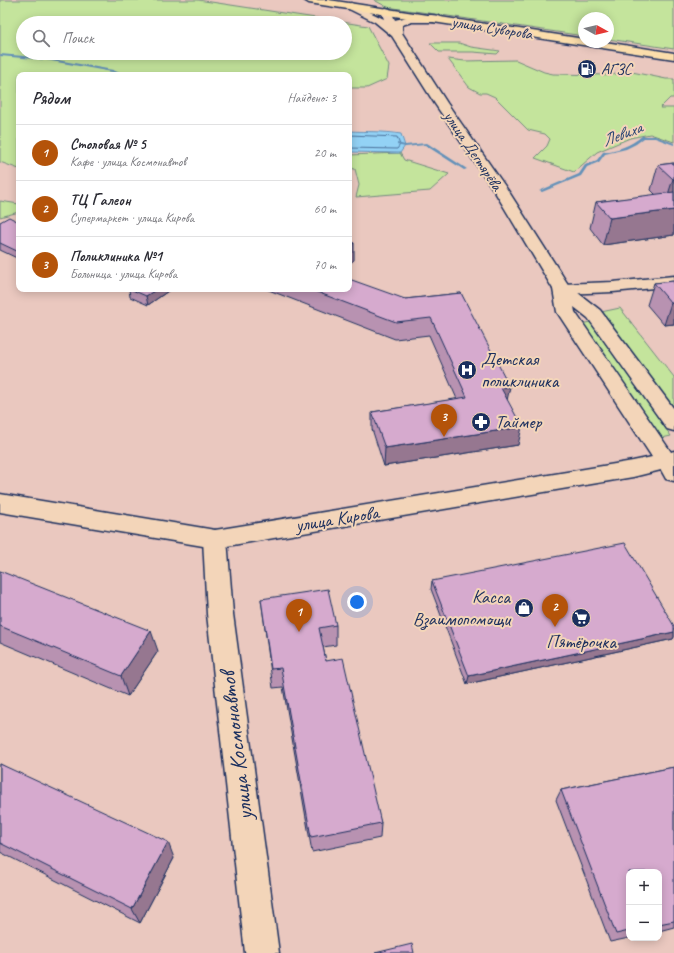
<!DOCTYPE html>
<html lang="ru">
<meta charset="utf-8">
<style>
body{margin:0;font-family:Caveat,sans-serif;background:#f7f7f7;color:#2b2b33}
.controls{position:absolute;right:12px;bottom:12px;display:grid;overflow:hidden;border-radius:8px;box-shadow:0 2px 10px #0003}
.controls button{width:36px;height:36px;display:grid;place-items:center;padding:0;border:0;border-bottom:1px solid #e1e1e2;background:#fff;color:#2b2b33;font:20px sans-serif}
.compass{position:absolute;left:578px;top:12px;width:36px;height:36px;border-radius:50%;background:#fff;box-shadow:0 2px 10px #0003;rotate:98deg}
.you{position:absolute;left:357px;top:602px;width:14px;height:14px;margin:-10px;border:3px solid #fff;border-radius:50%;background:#1a73e8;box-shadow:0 0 0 6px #1a73e833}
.badge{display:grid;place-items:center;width:26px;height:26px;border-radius:50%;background:#b45309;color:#fff;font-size:13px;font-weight:700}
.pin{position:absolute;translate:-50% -33px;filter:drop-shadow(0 1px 2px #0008)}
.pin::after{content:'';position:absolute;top:21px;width:14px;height:12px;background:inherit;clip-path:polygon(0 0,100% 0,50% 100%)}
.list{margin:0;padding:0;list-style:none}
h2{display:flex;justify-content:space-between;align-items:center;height:52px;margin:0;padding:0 16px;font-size:17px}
h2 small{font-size:13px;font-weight:400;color:#7c7c81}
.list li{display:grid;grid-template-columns:26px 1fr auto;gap:12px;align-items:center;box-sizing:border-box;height:56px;padding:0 16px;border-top:1px solid #e1e1e2}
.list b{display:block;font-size:15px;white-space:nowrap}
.list p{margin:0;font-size:13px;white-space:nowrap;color:#7c7c81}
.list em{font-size:13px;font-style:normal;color:#7c7c81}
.icon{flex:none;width:22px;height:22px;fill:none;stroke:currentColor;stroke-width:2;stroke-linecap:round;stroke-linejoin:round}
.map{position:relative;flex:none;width:674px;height:953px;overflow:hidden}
.search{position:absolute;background:#fff;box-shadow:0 2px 10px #0003;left:16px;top:16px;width:336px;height:44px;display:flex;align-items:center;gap:10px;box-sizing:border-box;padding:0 14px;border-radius:22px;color:#7c7c81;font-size:15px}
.panel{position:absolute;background:#fff;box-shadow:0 2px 10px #0003;left:16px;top:72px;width:336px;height:220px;border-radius:8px}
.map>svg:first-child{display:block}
</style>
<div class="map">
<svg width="674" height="953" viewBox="0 0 674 953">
<rect width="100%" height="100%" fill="#eac8bf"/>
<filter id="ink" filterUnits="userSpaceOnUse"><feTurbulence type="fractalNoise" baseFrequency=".025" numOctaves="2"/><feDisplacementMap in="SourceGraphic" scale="8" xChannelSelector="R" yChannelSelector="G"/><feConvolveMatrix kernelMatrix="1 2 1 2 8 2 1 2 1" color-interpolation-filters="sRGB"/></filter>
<g filter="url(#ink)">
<g fill="#c4e49c" stroke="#708a7d" fill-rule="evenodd">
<path d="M0 0H198L368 26 389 66 387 79 367 88H349V75H19V169L0 162ZM23 23H345V53H23Z"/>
<polygon points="374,0 674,0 674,49 608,39 608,18 584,18 584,36 387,7"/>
<polygon points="430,43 459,43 471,47 500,51 497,54 473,52 439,52"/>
<polygon points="448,59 465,61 516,60 544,72 553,74 609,75 632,72 666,79 674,79 674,98 670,98 660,108 674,108 674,142 650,134 630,138 597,152 574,172 535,158 547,146 550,139 545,134 528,130 495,97 486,93 480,93 469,87"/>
<polygon points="400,153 404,160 449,174 430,191 356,197 359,185 355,169 349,168 349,155"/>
<polygon points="0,201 19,204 19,212 0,217"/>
<polygon points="620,308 674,377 674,409 601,312"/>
<polygon points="590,322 671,436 662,438 581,324"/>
</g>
<path fill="#93d2f5" stroke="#6391b9" d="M349 131C367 132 383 131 401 134L405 146 400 153 349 152Z"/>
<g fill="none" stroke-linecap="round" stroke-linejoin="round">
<polyline stroke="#4b709a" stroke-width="1" points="349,135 397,137 400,145 397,149 349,148"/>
<g fill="#6391b9" fill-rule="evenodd">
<polygon points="0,54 46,58 113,70 124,75 119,75 112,72 46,60 0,56"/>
<path d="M642 136H655L674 143V145L655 138H644L636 144 626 149 605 154 599 162 587 167 581 176 542 192 539 191 579 174 585 165 597 160 603 152C618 150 630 146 642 136Z"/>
<polygon points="397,143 405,145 427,143 467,169 464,170 425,145 405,147 397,145"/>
</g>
<g stroke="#1b2f5e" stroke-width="3">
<g id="street">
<polygon points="674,276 674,286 613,292 562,294 556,293 553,289 556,285 562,284 613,282"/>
<polygon points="215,530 223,532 227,539 233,614 279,953 245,953 207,614 203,539 207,532"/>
</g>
</g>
<g stroke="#1b2f5e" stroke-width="3">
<path id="secondary" d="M351 3 384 19 381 11 386 8 390 9 395 20C406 17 437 11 444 19L439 22H412L402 25V33L447 103 509 192 569 286 600 310 674 409V431L667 429 588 318 574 307 575 312 671 452 674 451V481L666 479 661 470 633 477 215 548 0 512V494L215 530 633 461 652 457 557 312 553 289 495 192 435 104 392 36 375 22 347 8 346 6Z"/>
</g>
<g stroke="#1b2f5e" stroke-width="3">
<polygon id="primary" points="304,0 329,0 584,39 584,42 605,42 674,53 674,59 309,3"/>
</g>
<use href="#street" fill="#f3d5b9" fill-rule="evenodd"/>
<use href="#secondary" fill="#f3d5b9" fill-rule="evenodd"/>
<use href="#primary" fill="#fbddab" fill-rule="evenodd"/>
</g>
<g fill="#b892b1" stroke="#1b2f5e">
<polygon points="674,163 674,235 603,245 590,228 596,202 656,195 651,190 658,165"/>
<polygon points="0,222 19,222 19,259 0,250"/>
<polygon points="674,281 674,324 664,325 647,305 654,283"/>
<polygon points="129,289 171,289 148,305 130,297"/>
<polygon points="266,289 349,289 405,299 461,293 507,399 518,445 384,466 372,429 372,412 457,399 429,335 395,339"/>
<polygon points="0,571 158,651 128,696 0,642"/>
<polygon points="432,581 674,626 674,637 673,639 467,684 431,589"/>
<polygon points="261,599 336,625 336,645 323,647 326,661 381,823 380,838 312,852 283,687 273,688"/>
<polygon points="0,764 174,858 140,923 0,852"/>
<polygon points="674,767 674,927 659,931 659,872 629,872 629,938 610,942 556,800 561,790"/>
</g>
<g fill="#967790" stroke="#1b2f5e">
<polygon points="673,179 674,179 674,203 665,204"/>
<polygon points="674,210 674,235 603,245 610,218"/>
<polygon points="354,243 354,260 349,264 349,247"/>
<polygon points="157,289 171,289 148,305 146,296"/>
<polygon points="671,303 674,303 674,324 664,325"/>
<polygon points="510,387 506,405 501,388"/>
<polygon points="522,427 518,445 384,466 385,448"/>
<polygon points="151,631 158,651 128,696 121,676"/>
<polygon points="674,632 674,637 673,639 467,684 469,676"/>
<polygon points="168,842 174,858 140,923 132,909"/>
</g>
<g fill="#d6aace" stroke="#1b2f5e">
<polygon points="674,163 674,179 673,179 658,165"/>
<polygon points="674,192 674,210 610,218 596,202"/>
<polygon points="9,217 19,222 19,252 0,243 0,222"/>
<polygon points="349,241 354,243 349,247"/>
<polygon points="349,279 405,299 461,293 510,387 501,388 522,427 385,448 372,412 467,397 431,318 396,322 309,289 349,289"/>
<polygon points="674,281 674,303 671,303 654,283"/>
<polygon points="130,289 157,289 146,296"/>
<polygon points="625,543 674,626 674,632 469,676 432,581"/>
<polygon points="0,571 151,631 121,676 0,626"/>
<polygon points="328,589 336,625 319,628 326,661 343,658 381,823 311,837 281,668 271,669 261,599"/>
<polygon points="0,764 168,842 132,909 0,843"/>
<polygon points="674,767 674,921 659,924 659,872 629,872 629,931 616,934 561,790"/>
<polygon points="412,944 414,953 375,953"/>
</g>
</g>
<defs>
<g id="fuel-disc" transform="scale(1)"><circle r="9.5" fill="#1b2f5e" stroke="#f3d5b9"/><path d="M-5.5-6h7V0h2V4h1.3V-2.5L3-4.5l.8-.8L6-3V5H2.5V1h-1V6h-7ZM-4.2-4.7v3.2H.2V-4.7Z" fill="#fff"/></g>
<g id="hospital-disc" transform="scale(1)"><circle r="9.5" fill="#1b2f5e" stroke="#f3d5b9"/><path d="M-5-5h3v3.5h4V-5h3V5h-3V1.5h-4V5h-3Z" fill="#fff"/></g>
<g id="pharmacy-disc" transform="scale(1)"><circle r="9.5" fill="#1b2f5e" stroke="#f3d5b9"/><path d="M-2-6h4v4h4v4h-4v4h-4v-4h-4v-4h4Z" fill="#fff"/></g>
<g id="shop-disc" transform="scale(1)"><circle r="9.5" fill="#1b2f5e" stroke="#f3d5b9"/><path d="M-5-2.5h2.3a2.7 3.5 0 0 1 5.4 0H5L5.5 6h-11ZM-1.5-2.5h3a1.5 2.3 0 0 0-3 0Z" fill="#fff"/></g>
<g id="supermarket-disc" transform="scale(1)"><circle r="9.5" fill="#1b2f5e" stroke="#f3d5b9"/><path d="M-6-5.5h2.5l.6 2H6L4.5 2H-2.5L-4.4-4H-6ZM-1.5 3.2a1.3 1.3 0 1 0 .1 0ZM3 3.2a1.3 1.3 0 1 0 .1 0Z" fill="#fff"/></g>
</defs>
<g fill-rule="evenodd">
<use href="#fuel-disc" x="587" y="69"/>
<use href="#hospital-disc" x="467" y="370"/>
<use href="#pharmacy-disc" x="481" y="422"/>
<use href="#shop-disc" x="524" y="608"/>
<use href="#supermarket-disc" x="581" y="618"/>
</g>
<g text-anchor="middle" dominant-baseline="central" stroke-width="4" stroke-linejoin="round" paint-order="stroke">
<g font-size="16" fill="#1b2f5e" stroke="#f3d5b9">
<text transform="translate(492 28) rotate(9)">улица Суворова</text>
<text transform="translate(473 151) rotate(56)">улица Дегтярёва</text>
</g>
<g font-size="16" fill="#1b2f5e" stroke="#f3d5b9" text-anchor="start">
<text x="601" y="69">АГЗС</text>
</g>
<g font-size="17" font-style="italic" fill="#2d4775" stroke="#f3d5b9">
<text transform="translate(622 134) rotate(-21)">Левиха</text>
</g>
<g font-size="19" fill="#1b2f5e" stroke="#f3d5b9" text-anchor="start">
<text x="481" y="359">Детская<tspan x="481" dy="22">поликлиника</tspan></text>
<text x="495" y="422">Таймер</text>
<text x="510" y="597" text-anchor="end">Касса<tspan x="510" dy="22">Взаимопомощи</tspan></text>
<text x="581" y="642" text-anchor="middle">Пятёрочка</text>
</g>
<g font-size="19" fill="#1b2f5e" stroke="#f3d5b9">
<text transform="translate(337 519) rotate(-9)">улица Кирова</text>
</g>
<g font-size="23" fill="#1b2f5e" stroke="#f3d5b9">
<text transform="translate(236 746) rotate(-97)">улица Космонавтов</text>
</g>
</g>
</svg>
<div class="controls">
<button>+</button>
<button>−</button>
</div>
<svg class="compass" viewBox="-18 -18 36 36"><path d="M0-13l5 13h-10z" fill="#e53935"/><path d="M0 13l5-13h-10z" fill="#7c7c81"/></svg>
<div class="you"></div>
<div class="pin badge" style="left:299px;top:632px">1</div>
<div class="pin badge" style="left:555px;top:627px">2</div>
<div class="pin badge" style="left:444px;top:437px">3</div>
<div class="search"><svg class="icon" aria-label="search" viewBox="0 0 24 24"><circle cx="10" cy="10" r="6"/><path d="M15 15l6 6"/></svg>Поиск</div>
<section class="panel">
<h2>Рядом<small>Найдено: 3</small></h2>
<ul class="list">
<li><span class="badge">1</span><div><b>Столовая № 5</b><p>Кафе · улица Космонавтов</p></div><em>20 m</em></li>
<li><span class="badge">2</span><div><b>ТЦ Галеон</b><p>Супермаркет · улица Кирова</p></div><em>60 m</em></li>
<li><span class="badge">3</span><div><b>Поликлиника №1</b><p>Больница · улица Кирова</p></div><em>70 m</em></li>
</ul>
</section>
</div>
